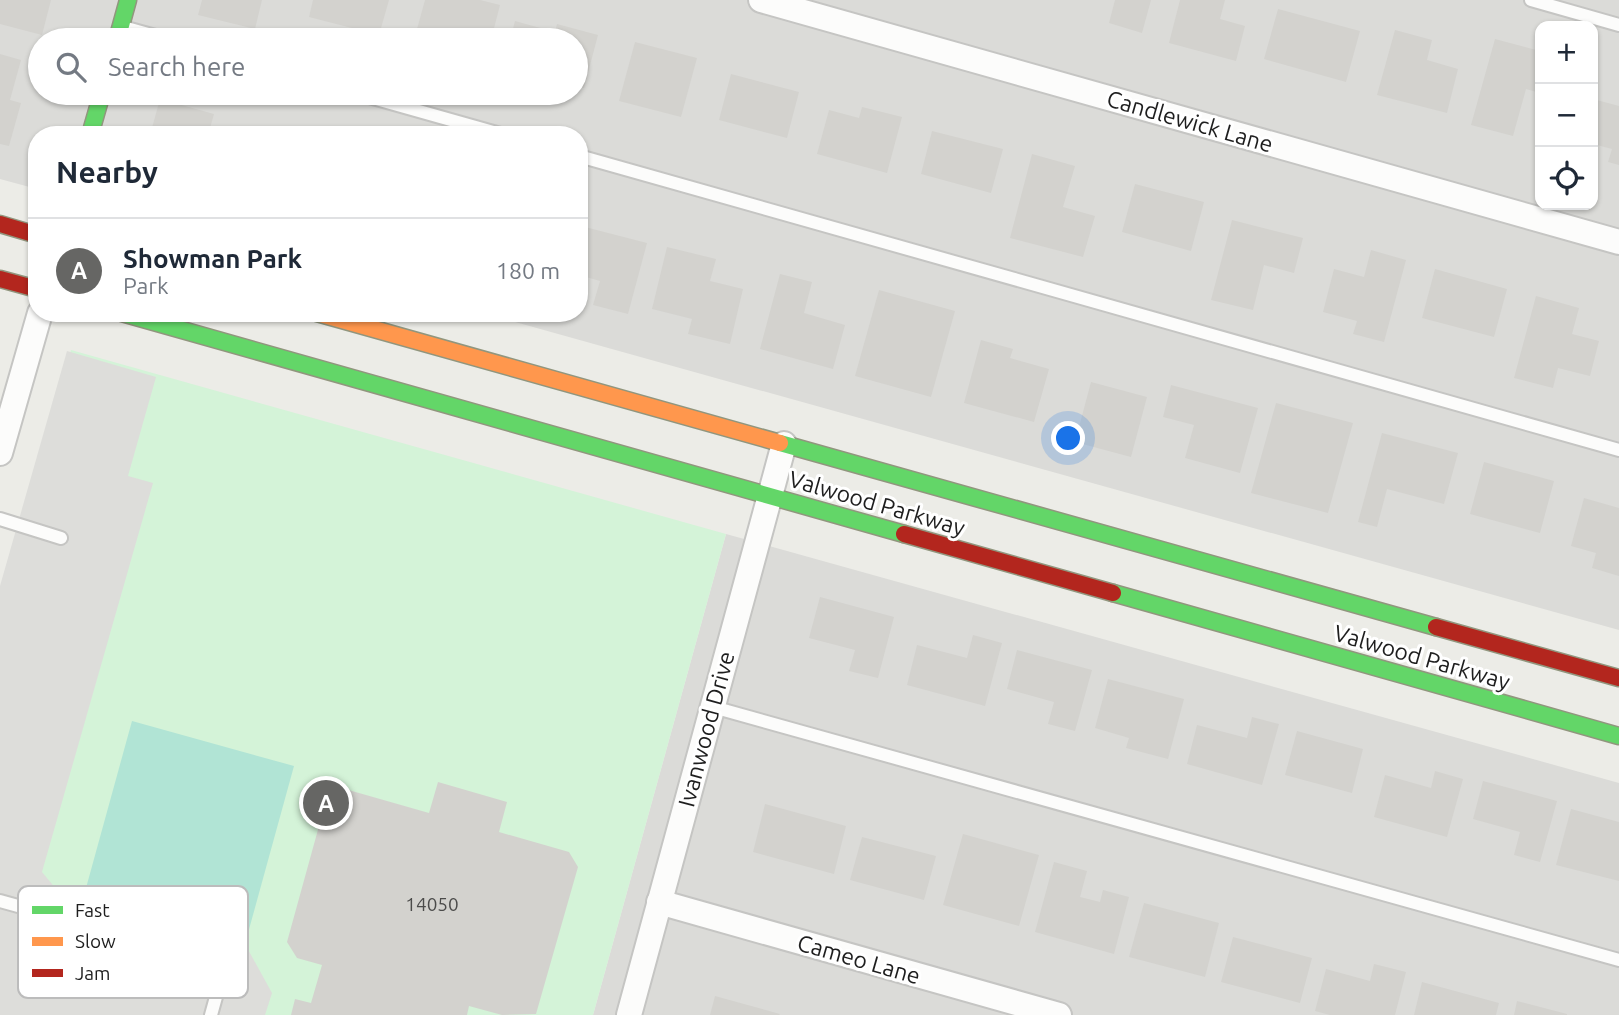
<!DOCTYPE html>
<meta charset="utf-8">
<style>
body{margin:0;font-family:Ubuntu,sans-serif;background:#f2f2f3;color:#1f2937}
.controls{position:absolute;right:21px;top:21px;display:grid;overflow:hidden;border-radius:14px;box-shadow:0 2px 5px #0004}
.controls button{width:63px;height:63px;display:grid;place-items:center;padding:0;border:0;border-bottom:2px solid #e0e1e3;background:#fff;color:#1f2937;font:35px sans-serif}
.you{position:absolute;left:1069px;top:439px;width:24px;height:24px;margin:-18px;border:5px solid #fff;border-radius:50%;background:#1a73e8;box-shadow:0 0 0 10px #1a73e833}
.badge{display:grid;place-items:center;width:46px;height:46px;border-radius:50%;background:#666664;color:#fff;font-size:23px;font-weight:700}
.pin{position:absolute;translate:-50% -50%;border:4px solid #fff;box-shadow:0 2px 7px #0006}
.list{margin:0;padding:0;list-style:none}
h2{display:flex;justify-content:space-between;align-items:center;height:91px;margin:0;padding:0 28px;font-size:30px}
h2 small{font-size:23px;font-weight:400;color:#747a83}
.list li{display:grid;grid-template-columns:46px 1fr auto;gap:21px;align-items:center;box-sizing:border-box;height:105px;padding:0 28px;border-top:2px solid #e0e1e3}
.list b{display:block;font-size:26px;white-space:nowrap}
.list p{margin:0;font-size:23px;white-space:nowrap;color:#747a83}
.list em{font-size:23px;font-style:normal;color:#747a83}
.icon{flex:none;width:38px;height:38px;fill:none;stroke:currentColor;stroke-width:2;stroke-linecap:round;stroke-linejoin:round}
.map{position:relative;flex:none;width:1619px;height:1015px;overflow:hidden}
.search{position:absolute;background:#fff;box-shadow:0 2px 5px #0004;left:28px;top:28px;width:560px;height:77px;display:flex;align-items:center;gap:18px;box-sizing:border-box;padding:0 24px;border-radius:38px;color:#747a83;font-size:26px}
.panel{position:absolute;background:#fff;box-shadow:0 2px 5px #0004;left:28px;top:126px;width:560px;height:196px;border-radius:28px}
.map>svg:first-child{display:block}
</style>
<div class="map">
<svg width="1619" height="1015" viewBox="0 0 1619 1015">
<rect width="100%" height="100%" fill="#ecece7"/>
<g fill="#dbdbd8" fill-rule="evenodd">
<path d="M0 0H1619V630L483 313H579V135H37V189L0 179ZM1540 26H1593V205H1540ZM40 40H576V93H40Z"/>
<polygon points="726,534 1619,783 1619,1015 593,1015"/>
</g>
<polygon fill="#d4f3d8" points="71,350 726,534 593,1015 0,1015 0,592"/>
<polygon fill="#b1e4d5" points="132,721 294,766 248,933 86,888"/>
<polygon fill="#ddddda" points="67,351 156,377 128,476 153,483 42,872 57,890 245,944 272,993 265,1015 0,1015 0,586"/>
<g fill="#d3d2ce">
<polygon points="0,0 51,0 42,35 0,24"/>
<polygon points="202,0 262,0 255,29 198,15"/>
<polygon points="313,0 389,0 379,35 309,17"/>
<polygon points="425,0 480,0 500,5 491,40 414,40"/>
<polygon points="1115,0 1151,0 1142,33 1109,23"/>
<polygon points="1180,0 1225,0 1220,19 1245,26 1236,61 1169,43"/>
<polygon points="1278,9 1360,31 1346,82 1264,59"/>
<polygon points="515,21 555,32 557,24 598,35 584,88 576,86 576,40 510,40"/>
<polygon points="1395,30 1432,40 1427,60 1458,69 1447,113 1377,95"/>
<polygon points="1495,39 1540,51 1540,93 1526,89 1513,136 1471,125"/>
<polygon points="635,42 697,58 681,117 619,101"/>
<polygon points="0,54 21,60 10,100 21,103 9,146 0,144"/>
<polygon points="731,74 799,92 787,138 719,120"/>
<polygon points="160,99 214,114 208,135 150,135"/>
<polygon points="1593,99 1619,106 1619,165 1608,162 1612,149 1593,144"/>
<polygon points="862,107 902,117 887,173 817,154 829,110 859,118"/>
<polygon points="932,131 1003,149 991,193 921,174"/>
<polygon points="1032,154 1075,166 1063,207 1095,216 1083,257 1010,238"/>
<polygon points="1135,184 1204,202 1191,251 1122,232"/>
<polygon points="1232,220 1303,238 1294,273 1264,265 1253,310 1211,300"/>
<polygon points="585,227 647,243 628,314 593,305 600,281 579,275 579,247"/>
<polygon points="667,247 716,259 710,281 743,289 730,344 688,334 692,319 652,309"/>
<polygon points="1371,250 1406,260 1384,342 1353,334 1357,321 1323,312 1334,269 1364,277"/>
<polygon points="1435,269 1507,289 1494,337 1422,318"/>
<polygon points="780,274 812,282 804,313 845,325 833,369 760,349"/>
<polygon points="879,290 955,311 931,397 855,376"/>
<polygon points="1536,296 1579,308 1572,334 1599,341 1590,376 1558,368 1553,388 1514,378"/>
<polygon points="981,340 1013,349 1010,358 1049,369 1034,422 964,403"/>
<polygon points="1091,382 1147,397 1131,457 1075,442"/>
<polygon points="1171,385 1258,408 1240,473 1185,458 1194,425 1163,417"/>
<polygon points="1276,403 1353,423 1328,513 1251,493"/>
<polygon points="1382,433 1458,453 1444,504 1387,489 1377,527 1358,522"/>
<polygon points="1484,462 1554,481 1540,533 1470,514"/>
<polygon points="1584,498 1619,508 1619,576 1592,568 1596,553 1571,546"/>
<polygon points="820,597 894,617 878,678 849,671 855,650 809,638"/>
<polygon points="973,635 1002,643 985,706 907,685 917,645 967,658"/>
<polygon points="1017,650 1092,670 1075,731 1048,724 1054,702 1007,689"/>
<polygon points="1108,679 1184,699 1168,759 1126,748 1129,738 1095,728"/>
<polygon points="1252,717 1279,724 1262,785 1187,764 1197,725 1247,738"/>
<polygon points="1297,731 1363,749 1352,793 1285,775"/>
<polygon points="1435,771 1463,779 1447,837 1374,817 1385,775 1431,788"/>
<polygon points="1483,781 1557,801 1540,862 1514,855 1520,832 1473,819"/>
<polygon points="438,782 507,802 499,832 569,852 578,867 536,1014 502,1015 469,1006 467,1015 291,1015 295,999 311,1003 322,965 297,958 287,942 327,797 338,787 429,813"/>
<polygon points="765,804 846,826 834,874 753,852"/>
<polygon points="1571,809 1619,822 1619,881 1556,865"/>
<polygon points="963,834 1039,855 1019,926 943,905"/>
<polygon points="862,837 936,856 924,900 850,880"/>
<polygon points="1054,862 1087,871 1080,897 1100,902 1103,890 1129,897 1114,954 1035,932"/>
<polygon points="1144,903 1219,923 1205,977 1129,957"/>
<polygon points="1233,937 1312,958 1300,1003 1221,982"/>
<polygon points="1374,964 1406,972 1395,1015 1330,1015 1315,1011 1326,969 1370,981"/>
<polygon points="1422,982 1499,1003 1496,1015 1414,1015"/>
<polygon points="715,996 780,1014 779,1015 710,1015"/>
<polygon points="1517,1001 1567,1014 1567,1015 1514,1015"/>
</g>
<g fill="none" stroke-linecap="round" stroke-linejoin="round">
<g stroke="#c5c5c3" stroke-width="16">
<g id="lane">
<polyline points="1531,0 1619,25"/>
<polyline points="123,27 170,40"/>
<polyline points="355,93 504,135"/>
<polyline points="579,156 1619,450"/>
<polyline points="0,519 61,538"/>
<polyline points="713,707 1619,960"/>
<polyline points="0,901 191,954 213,968 216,997 211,1015"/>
</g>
</g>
<g stroke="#c5c5c3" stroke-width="28">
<g id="street">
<polyline points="761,0 1619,242"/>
<polyline points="0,453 40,313"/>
<polyline points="659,902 1059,1015"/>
<polyline points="629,1015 784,444"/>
</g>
</g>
<g stroke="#91967e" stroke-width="19">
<g id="fast">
<polyline points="117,40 128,0"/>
<polyline points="90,135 102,93"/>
<polyline points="122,313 904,534"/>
<polyline points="780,443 1436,627"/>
<polyline points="1113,593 1619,736"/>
</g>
</g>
<g stroke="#91967e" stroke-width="19">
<polyline id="slow" points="317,313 780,443"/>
</g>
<g stroke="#91967e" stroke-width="19">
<g id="jam">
<polyline points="0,224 37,235"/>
<polyline points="0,279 37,289"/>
<polyline points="904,534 1113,593"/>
<polyline points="1436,627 1619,678"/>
</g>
</g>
<use href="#lane" stroke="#fcfcfb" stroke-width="12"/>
<use href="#street" stroke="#fcfcfb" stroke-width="24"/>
<use href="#fast" stroke="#63d668" stroke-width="16"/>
<use href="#slow" stroke="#ff974d" stroke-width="16"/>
<use href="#jam" stroke="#b3261e" stroke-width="16"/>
</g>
<g text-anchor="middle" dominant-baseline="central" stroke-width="6" stroke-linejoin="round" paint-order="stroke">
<g font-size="19" fill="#4b4b4a">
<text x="432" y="904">14050</text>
</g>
<g font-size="23" fill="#1e1e1e" stroke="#fff">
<text transform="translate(1190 121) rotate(16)">Candlewick Lane</text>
<text transform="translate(877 503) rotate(16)">Valwood Parkway</text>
<text transform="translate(1422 657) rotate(16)">Valwood Parkway</text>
<text transform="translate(706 729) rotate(-75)">Ivanwood Drive</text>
<text transform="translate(859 959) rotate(16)">Cameo Lane</text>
</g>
</g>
<rect x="18" y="886" width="230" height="112" rx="10" fill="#fff" stroke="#bcbcbc" stroke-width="2"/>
<rect x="32" y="906" width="31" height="8" fill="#63d668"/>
<rect x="32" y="937" width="31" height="9" fill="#ff974d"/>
<rect x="32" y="969" width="31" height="8" fill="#b3261e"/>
<g font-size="19" fill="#1e1e1e">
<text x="75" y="917">Fast</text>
<text x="75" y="948">Slow</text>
<text x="75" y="980">Jam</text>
</g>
</svg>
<div class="controls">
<button>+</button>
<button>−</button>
<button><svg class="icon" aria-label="locate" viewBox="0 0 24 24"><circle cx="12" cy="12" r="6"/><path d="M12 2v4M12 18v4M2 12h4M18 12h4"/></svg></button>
</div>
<div class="you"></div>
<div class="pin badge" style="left:326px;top:803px">A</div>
<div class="search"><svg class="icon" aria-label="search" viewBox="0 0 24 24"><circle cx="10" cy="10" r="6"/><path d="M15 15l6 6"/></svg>Search here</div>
<section class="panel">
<h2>Nearby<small></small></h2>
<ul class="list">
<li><span class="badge">A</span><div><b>Showman Park</b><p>Park</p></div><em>180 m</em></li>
</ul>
</section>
</div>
